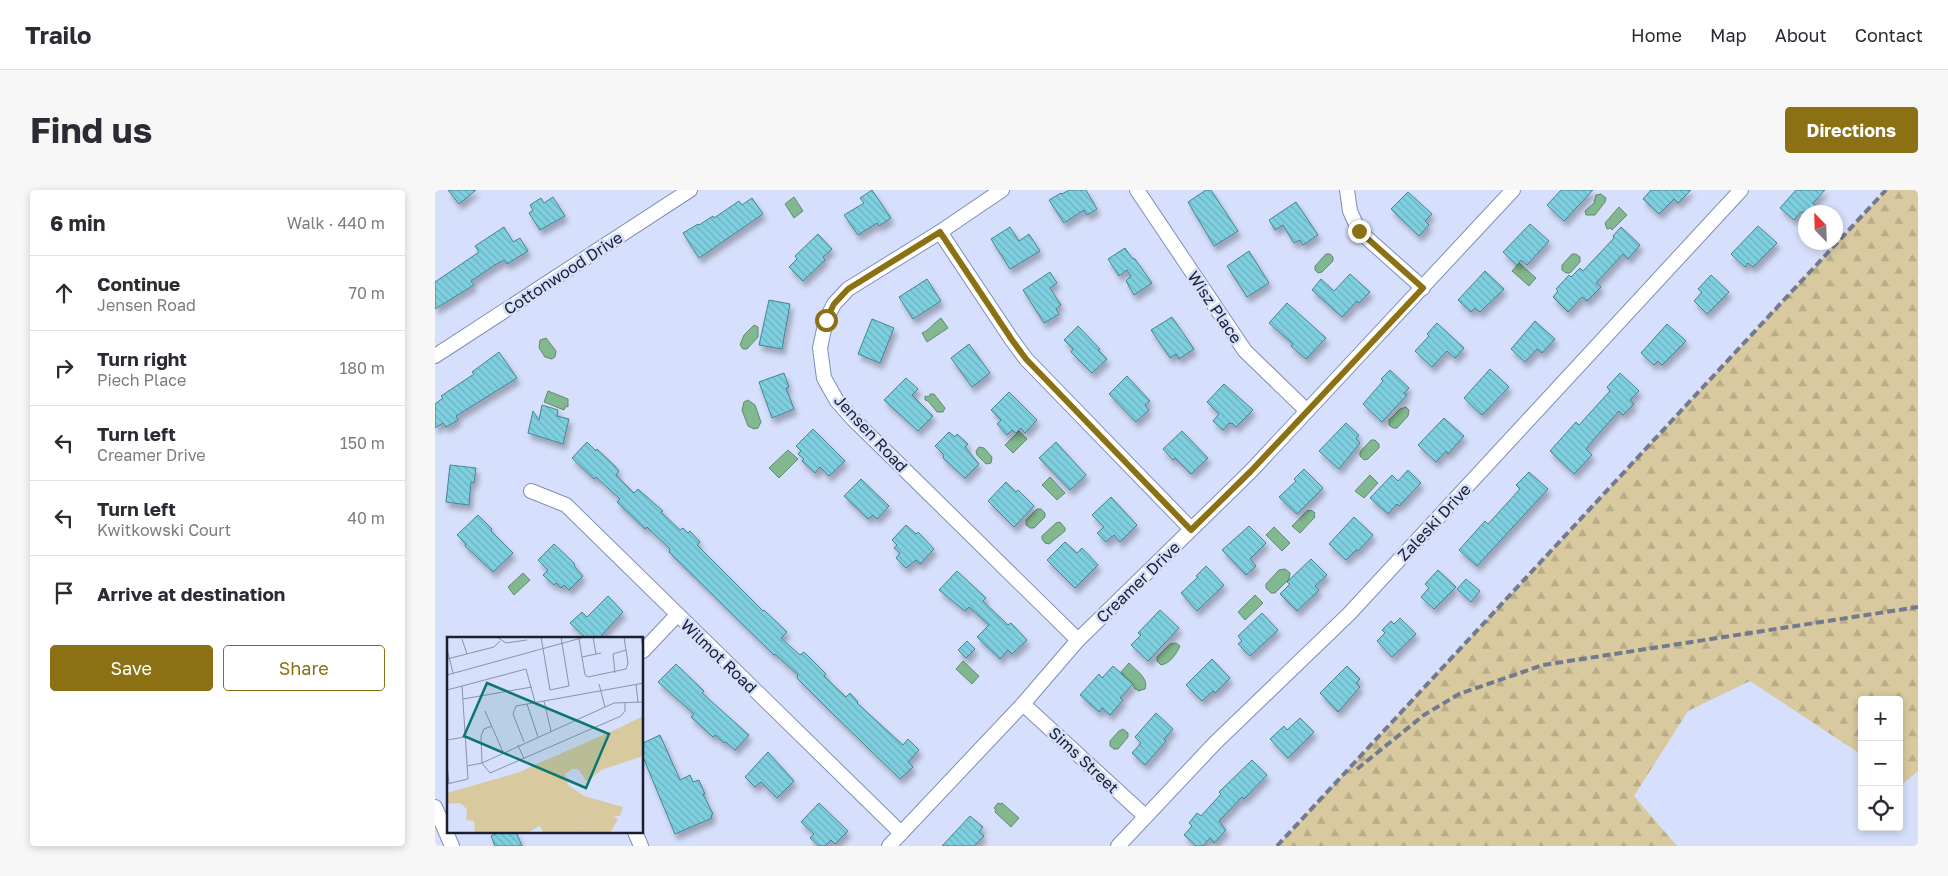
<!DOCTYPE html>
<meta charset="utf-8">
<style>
body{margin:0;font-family:"Golos Text",sans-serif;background:#f7f7f7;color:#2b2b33}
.controls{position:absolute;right:15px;bottom:15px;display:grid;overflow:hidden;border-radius:5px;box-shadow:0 2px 8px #0003}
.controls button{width:45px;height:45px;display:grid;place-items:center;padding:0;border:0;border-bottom:1px solid #e1e1e2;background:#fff;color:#2b2b33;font:25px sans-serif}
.compass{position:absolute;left:1363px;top:15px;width:45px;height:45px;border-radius:50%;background:#fff;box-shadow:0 2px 8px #0003;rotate:337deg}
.stop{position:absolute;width:15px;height:15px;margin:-11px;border:4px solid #8c7114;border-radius:50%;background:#fff}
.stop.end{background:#8c7114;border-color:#fff;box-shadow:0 1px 5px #0008}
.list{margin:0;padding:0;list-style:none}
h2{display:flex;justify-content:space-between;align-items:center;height:65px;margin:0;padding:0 20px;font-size:21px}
h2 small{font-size:16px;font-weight:400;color:#7c7c81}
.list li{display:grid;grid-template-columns:32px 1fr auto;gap:15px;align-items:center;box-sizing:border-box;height:75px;padding:0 20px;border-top:1px solid #e1e1e2}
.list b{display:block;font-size:19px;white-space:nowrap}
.list p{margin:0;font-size:16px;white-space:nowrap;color:#7c7c81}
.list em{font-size:16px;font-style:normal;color:#7c7c81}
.actions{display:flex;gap:10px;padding:15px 20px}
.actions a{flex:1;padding:11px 0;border:1px solid #8c7114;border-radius:5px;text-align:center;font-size:18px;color:#8c7114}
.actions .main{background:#8c7114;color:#fff}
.icon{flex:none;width:28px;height:28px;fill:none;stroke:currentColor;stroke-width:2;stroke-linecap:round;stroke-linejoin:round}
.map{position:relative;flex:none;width:1483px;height:656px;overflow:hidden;border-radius:5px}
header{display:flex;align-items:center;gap:30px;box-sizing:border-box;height:70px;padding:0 25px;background:#fff;border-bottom:1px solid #e1e1e2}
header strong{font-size:24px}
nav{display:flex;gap:28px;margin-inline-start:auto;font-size:18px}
.intro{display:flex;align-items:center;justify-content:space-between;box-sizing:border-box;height:120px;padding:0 30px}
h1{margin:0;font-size:35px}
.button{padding:12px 22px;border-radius:5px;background:#8c7114;color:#fff;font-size:18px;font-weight:700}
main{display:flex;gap:30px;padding:0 30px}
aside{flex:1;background:#fff;border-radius:5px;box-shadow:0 2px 8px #0003}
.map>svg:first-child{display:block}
</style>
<header>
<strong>Trailo</strong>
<nav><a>Home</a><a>Map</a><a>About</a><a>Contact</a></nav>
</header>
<div class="intro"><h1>Find us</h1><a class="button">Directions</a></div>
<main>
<aside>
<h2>6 min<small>Walk · 440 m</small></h2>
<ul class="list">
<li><svg class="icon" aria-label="ahead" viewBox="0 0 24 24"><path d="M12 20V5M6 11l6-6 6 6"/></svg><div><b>Continue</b><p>Jensen Road</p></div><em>70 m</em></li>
<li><svg class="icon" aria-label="right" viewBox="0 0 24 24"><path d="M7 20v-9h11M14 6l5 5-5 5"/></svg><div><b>Turn right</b><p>Piech Place</p></div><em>180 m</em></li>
<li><svg class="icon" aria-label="left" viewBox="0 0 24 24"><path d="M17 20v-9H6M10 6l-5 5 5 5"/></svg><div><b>Turn left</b><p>Creamer Drive</p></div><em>150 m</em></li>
<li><svg class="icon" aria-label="left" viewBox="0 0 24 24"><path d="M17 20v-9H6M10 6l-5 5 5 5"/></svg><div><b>Turn left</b><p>Kwitkowski Court</p></div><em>40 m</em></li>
<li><svg class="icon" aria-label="arrive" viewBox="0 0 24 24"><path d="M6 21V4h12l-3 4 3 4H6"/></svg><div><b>Arrive at destination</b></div></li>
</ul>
<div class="actions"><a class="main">Save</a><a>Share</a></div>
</aside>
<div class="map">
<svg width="1483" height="656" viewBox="0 0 1483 656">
<defs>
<pattern id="forest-firs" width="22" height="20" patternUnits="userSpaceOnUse" patternTransform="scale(1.25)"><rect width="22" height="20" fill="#d8c99f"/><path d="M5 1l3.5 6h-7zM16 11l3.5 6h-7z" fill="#b9ac89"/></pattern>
<pattern id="building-back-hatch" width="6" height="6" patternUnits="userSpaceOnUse" patternTransform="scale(1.25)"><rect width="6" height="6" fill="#7ecfdf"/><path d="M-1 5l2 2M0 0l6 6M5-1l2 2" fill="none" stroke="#6cb1c0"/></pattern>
<filter id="shadow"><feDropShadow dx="3" dy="5.5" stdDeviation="2.5" flood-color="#0004"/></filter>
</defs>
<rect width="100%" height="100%" fill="#d6dffb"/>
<polygon fill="url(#forest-firs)" points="1451,0 1483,0 1483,581 1469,593 1464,590 1464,510 1427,510 1427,565 1315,491 1253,521 1199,606 1242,656 842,656"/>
<g fill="#81b88f" stroke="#628a72">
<polygon points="1166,4 1171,8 1170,12 1160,25 1151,25 1150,21 1159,13 1161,5"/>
<polygon points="359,7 368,21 359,28 350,14"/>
<polygon points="1184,17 1192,25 1177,40 1176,38 1172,39 1170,33"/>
<polygon points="891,64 895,64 898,67 898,71 887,82 883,83 880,80 880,76"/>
<polygon points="1137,64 1141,64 1145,67 1145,72 1135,83 1131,83 1127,80 1127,75"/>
<polygon points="1084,73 1101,88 1094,96 1077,81"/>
<path d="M506 128 513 138 492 152 487 143C493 141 500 132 506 128Z"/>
<polygon points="319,135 323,137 323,147 312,159 308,159 305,155 309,145"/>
<polygon points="111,148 121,161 120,167 117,169 110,167 104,158 105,150"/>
<polygon points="113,201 133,209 133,217 131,216 129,220 109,212"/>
<polygon points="495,204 499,204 510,218 508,222 502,222 493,211 490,210 490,206 494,207"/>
<polygon points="313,210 320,215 326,232 323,238 319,239 313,236 307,220 309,212"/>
<polygon points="971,217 974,220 973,226 962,238 958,238 954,235 954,230 965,219"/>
<polygon points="584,241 592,249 578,263 570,255"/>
<polygon points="936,250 940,250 944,254 944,258 933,269 929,270 925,266 925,262"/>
<polygon points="544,257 549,258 557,267 556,273 551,274 542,265 541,261"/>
<polygon points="353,260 363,269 344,288 334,278"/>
<polygon points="935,285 943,293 929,308 920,301"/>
<polygon points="615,287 630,303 622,310 607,295"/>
<polygon points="602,319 606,319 610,323 610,327 599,338 595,338 591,335 591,330"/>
<polygon points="873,320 875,321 876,320 880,323 879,325 880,327 865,343 857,336"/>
<polygon points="625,332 630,338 630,341 614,354 610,353 607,349 607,346 621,333"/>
<polygon points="839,337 855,353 847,361 831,345"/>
<polygon points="850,379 855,383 854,389 840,403 836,403 831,398 831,394 844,380"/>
<polygon points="88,383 95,390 79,405 73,397"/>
<polygon points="820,405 828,413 810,430 803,422"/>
<path d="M741 453 745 456C741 464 736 473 726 475L722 471V467L735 454Z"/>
<polygon points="528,471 544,486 537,494 521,479"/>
<path d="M694 473C702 481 714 489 710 499L703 501 702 499H700L697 493 686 482Z"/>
<polygon points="688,539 693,543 693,547 683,559 679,559 675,556 675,551 684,541"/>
<polygon points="563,613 565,614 567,613 584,628 576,637 560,622 561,620 559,618"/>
</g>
<g fill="url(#building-back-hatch)" stroke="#458490" filter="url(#shadow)">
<polygon points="13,0 41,0 24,14"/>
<polygon points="437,0 456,28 444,36 442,33 423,45 409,25 429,13 425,8"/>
<polygon points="634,0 651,0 662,19 652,25 649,20 629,33 614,10 626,3 627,4"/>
<polygon points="771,0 776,0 803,41 779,56 753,12"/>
<polygon points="1126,0 1158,0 1129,31 1112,15"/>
<polygon points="1216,0 1256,0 1243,13 1239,9 1224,24 1208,9"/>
<polygon points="1361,0 1390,0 1378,13 1389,22 1366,22 1359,30 1345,18"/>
<polygon points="973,2 997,24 990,31 994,35 984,46 956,19"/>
<polygon points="118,7 130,26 105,40 94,23 98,20 95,15 106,8 109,13"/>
<polygon points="317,8 328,24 264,68 248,43 263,34 264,35 278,26 279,28 304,11 307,15"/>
<polygon points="861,12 883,45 868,55 865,50 859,53 848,35 840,40 834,30"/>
<polygon points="1095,34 1114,51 1092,75 1086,70 1082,75 1068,62"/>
<polygon points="1323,36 1342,53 1318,77 1313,73 1310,77 1296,64"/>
<polygon points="69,37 78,52 85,48 93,61 72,74 69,70 60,75 36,91 39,95 0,119 0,92 44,62 40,56"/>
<polygon points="575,37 584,51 594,44 605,61 575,79 556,49"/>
<polygon points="1186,37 1205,55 1193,69 1188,64 1161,93 1166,97 1152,111 1147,107 1133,122 1118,107 1123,101 1121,99 1134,85 1136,87 1145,78 1148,81 1179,48 1178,46"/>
<polygon points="383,44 397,59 388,67 390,70 368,91 354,77 362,69 360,66"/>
<polygon points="690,58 697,68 700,69 717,93 699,105 691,91 696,86 692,80 684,86 673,69"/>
<polygon points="814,61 834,93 812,107 792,76"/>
<polygon points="1050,81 1069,99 1045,122 1040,118 1036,122 1023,110"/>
<polygon points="615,82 622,93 615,98 626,115 621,119 624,124 609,133 588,100"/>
<polygon points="915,84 935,102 924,113 922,111 907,127 877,100 886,89 899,101"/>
<polygon points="1276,85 1294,102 1272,124 1259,111 1267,102 1263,99"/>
<polygon points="492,89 506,111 478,129 464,107"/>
<polygon points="334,110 355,114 347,159 324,155"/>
<polygon points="852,113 891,148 871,169 856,156 858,154 834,133"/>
<polygon points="737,127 759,159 744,169 741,164 735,168 716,140"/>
<polygon points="437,129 459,138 445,173 423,164"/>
<polygon points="1100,131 1120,149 1107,163 1102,159 1090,172 1076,159"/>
<polygon points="1002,133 1029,158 1020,168 1012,161 997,177 980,161 994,146 992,144"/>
<polygon points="1232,134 1251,151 1227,175 1223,171 1219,175 1206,163"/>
<polygon points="643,136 665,159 663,160 672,169 657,183 636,162 638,159 629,150"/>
<polygon points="534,154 555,183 537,197 516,168"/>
<polygon points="64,162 82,188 21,226 23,230 11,237 8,233 0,238 0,214 8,208 6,206 39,184 37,182"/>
<polygon points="1055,179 1074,197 1047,225 1029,208"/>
<polygon points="955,180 974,198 969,203 972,205 947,232 928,214 948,191 946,189"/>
<polygon points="349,183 354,197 351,198 359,219 337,228 324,192"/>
<polygon points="1185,183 1204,201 1195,210 1199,214 1188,225 1184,221 1159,249 1151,259 1157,265 1139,284 1115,261 1141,232 1144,235 1175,201 1172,197"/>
<polygon points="692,186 715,211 710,215 714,220 701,232 674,204"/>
<polygon points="471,188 483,199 477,205 498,226 483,241 449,210"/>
<polygon points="789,194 818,220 801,237 797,233 796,234 794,233 788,240 778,231 784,224 772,212"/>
<polygon points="574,202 602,230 590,243 586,238 581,243 577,240 572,245 562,234 566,230 556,220"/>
<polygon points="107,215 123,220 122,226 134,229 128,254 93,243 98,221 104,230"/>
<polygon points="1009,228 1029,246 1013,264 1011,261 1001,272 983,255"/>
<polygon points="911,233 924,245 921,249 925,253 904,279 884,261"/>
<polygon points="378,239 410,271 394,286 385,277 380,283 367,271 369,269 363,264 366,261 361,256"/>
<polygon points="747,241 773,268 756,284 740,268 738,270 728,259"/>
<polygon points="514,242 520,247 522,244 533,254 530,257 544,274 530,288 508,268 509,265 500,256"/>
<polygon points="152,252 161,261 162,259 180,276 184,281 181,285 199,303 203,299 228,321 226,322 245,340 248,338 253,343 255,341 265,352 262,355 328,421 329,420 352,442 346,448 365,465 369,462 391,484 389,486 411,507 415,503 423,512 422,513 468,555 473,549 484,560 473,572 478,577 465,589 396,522 362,488 363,485 340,464 339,465 234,362 235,359 212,337 210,339 182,312 185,309 161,287 159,289 137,268"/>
<polygon points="621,252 651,285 635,300 604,268"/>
<polygon points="15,275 41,278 39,293 36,292 34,315 11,312"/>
<polygon points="869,279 888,298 862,324 844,307 861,291 859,289"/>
<polygon points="973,280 986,293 964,316 962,314 953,324 935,308 957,285 963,291"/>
<polygon points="1094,282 1113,299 1042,376 1024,360 1050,331 1053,334 1085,299 1081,295"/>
<polygon points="426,289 454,316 442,329 438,325 433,329 409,306"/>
<polygon points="571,292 581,302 583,300 599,316 579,337 553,311"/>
<polygon points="676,307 702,335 685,352 679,345 671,352 662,343 669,337 657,325"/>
<polygon points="43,325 57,339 56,341 78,363 58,382 30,356 31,354 22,345"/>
<polygon points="919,327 938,345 923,361 921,360 911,370 894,354"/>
<polygon points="471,335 481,344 483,342 499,359 485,374 481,370 471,378 461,368 465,363 459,358 462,355 457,350"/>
<polygon points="814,336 831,353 815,369 821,376 811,385 787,360"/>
<polygon points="630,352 642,363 647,358 663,375 640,398 612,370"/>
<polygon points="119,354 139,373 140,377 148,386 134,400 129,395 126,398 121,393 119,395 108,385 113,380 103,370"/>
<polygon points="876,369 892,385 880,396 884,400 862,421 845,404 855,394 852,392"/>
<polygon points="771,376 789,395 762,421 746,403 763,387 761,386"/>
<polygon points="1003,380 1021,397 999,419 986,407 994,398 990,394"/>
<polygon points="522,381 551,408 548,411 573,435 576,433 592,450 577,464 573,460 565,469 542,447 554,435 534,417 530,421 504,400"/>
<polygon points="1031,389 1045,401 1036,412 1022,399"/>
<polygon points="173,406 188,422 164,448 151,448 135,433 147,422 152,427"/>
<polygon points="725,420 744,438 713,471 696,455 706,445 703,443"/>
<polygon points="827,423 843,440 815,466 803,454 807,451 803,446"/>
<polygon points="965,428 981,444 957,467 942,451 950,443 947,440 956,431 959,434"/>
<polygon points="532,451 540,459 531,468 523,460"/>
<polygon points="777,469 795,488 780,503 778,501 767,511 751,495"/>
<polygon points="241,474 269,501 267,503 314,545 300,560 291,552 289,553 280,545 278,547 256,527 259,524 223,492"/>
<polygon points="678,476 698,494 685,508 688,510 675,525 667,518 664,522 645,505 664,484 667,488"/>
<polygon points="912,476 925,489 921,493 925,497 903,522 885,503"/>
<polygon points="721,523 738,539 729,549 731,551 710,575 697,563 706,553 700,547"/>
<polygon points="865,528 879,542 853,568 835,549 849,536 852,540"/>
<polygon points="225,545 245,590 255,585 258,592 264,590 270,604 268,604 278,624 276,625 277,628 240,644 208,567 208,553"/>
<polygon points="333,562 359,591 342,608 326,592 320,597 310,587"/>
<polygon points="817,570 832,585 809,609 807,607 784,631 791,640 779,653 775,648 768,656 761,656 749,645 757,636 754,633 762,623 766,626 786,604 784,602"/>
<polygon points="384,613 413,641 400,654 396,650 390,656 384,656 375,648 379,644 366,632"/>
<polygon points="535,626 548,637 544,642 549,646 539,656 507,656"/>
<polygon points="64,642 81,642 87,656 60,656 56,646"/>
</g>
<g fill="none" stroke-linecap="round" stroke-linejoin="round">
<g stroke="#808db8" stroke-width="16">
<g id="minor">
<polyline points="567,0 505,42 413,99 399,114 391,130 385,158 389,188 402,211 418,229 643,450"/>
<polyline points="702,0 810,161 872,221"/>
<polyline points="912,0 915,21 924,41 988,98"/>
<polyline points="505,42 577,150 591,169 756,339"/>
<polyline points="0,166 255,0"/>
<polyline points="96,301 131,315 466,643"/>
<polyline points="208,461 242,425"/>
<polyline points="588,514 710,626"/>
<polyline points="0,617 17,656"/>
<polyline points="200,642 206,656"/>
<polyline points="454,656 588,514 643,450 816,281 1078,0"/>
<polyline points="683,656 781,552 914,424 1306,0"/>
</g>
</g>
<use href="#minor" stroke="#fff" stroke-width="14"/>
<g stroke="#737a90" stroke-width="4" stroke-dasharray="8 4" stroke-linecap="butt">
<polyline points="922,579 989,525 1024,504 1108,475 1483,417"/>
<polyline points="842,656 1451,0"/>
</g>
</g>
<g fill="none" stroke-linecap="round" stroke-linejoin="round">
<polyline stroke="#8c7114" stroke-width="6" points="391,130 399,114 413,99 505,42 577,150 591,169 756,340 816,281 988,98 924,41"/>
</g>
<g text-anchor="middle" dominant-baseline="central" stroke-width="5" stroke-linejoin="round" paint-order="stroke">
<g font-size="16" fill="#1a1f30" stroke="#d6dffb">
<text transform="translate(128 83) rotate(-33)">Cottonwood Drive</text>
<text transform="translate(780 117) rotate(56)">Wisz Place</text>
<text transform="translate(436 243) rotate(47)">Jensen Road</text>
<text transform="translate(999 332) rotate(-47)">Zaleski Drive</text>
<text transform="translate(703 392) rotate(-44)">Creamer Drive</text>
<text transform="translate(284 466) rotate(44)">Wilmot Road</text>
<text transform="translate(649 570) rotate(43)">Sims Street</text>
</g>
</g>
<g transform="translate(12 447)">
<rect width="196" height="196" fill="#d6dffb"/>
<path d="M81 131 94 163 121 148 137 159 176 170 173 179H166V174L131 192 123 177 101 183 106 196H96L73 135Z" fill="#d8c99f"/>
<path d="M174 90 176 100 196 109V119L154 133 140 145 131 132H125L118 137 121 148 94 164 81 131ZM73 135 94 188 80 196H28L27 184 19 183 20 172 13 166 0 167V156ZM166 174V179L171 182 163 196H106L101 183 123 176 131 192 135 191 144 175Z" fill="#d8c99f"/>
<path d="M196 79V109L176 100 174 90Z" fill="#d8c99f"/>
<path fill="none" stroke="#8b92aa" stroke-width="1" d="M50 0 59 6 80 3M94 0 103 53 122 49 114 0M146 0 149 17M194 0 197 16M15 2 20 17M132 2 138 38 141 40 179 32 181 26 177 0M0 12 6 36M135 20 154 16M0 22 47 10 53 4M168 36 166 17 179 13M0 38 138 0M152 47 158 70M189 47 191 65M0 53 79 32 88 65M16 62 85 50M97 64 104 94M80 67 91 100M38 74 56 115M45 89 37 92 34 99 35 126 43 136 174 79 178 74V66M0 103 18 100M77 105 66 77 69 69 197 46M71 108 77 122M0 127 2 147M20 129 35 126 167 66 197 65M0 147 21 142 15 49"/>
<path fill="#0f766e" fill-opacity="0.15" stroke="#0f766e" stroke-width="2.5" d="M40 46 162 97 139 151 17 99Z"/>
<rect width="196" height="196" fill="none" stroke="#1a1f30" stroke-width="2.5"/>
</g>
</svg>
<div class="controls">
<button>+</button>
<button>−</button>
<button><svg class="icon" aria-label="locate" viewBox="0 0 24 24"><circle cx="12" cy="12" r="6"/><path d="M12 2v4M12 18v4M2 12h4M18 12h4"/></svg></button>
</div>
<svg class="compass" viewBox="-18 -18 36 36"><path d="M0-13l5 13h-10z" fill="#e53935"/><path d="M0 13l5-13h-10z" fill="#7c7c81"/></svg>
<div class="stop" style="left:391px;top:130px"></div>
<div class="stop end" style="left:924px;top:41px"></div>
</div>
</main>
